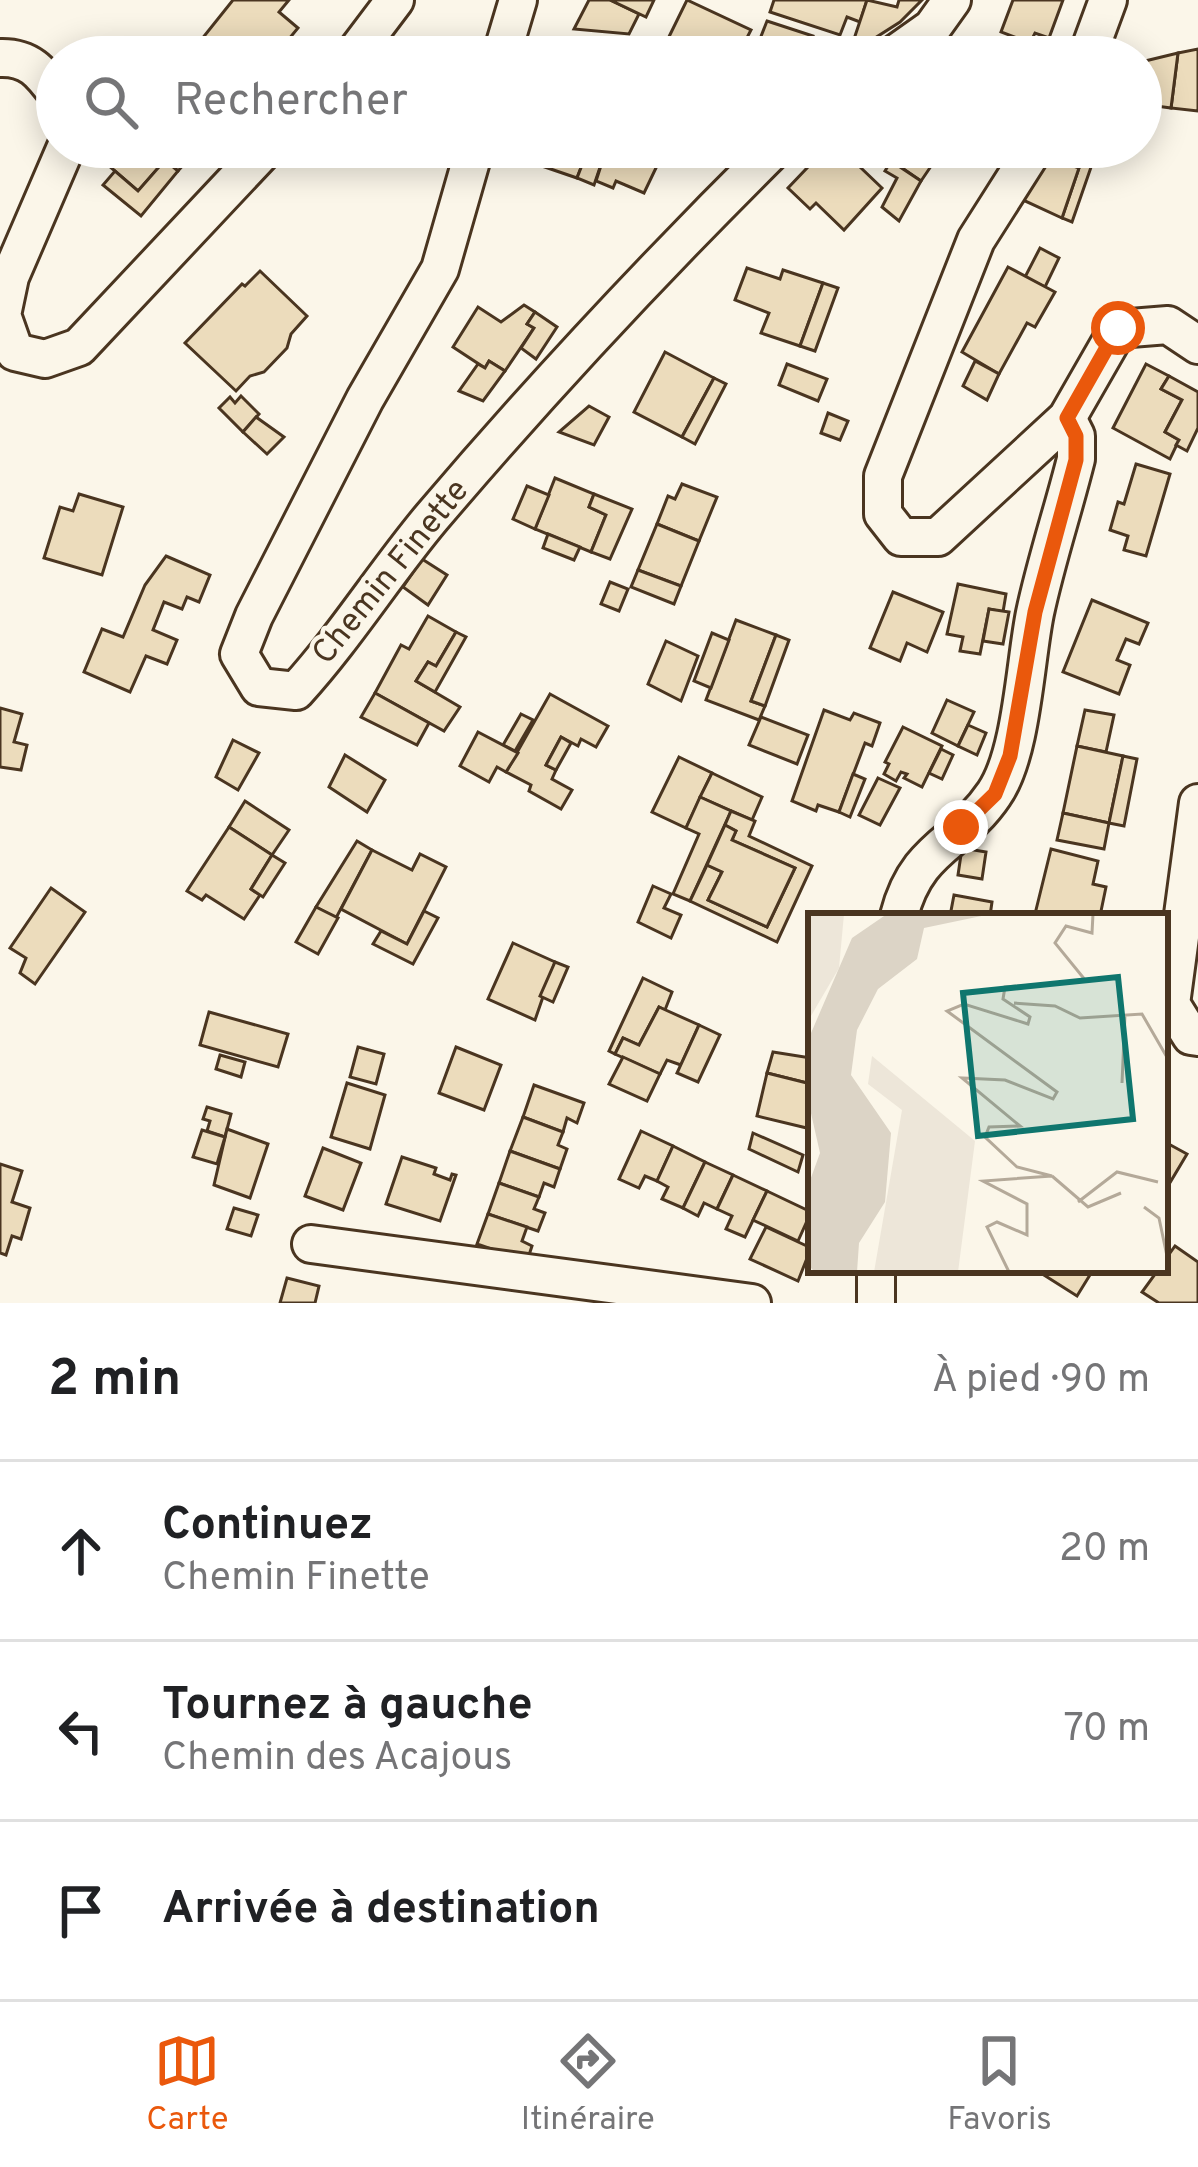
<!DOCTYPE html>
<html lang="fr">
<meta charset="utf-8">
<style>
body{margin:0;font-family:Overpass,sans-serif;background:#f2f2f2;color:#202124}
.stop{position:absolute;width:36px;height:36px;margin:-27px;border:9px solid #ea580c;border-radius:50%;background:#fff}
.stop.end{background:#ea580c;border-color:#fff;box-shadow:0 3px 12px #0008}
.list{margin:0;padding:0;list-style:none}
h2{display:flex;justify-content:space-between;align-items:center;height:156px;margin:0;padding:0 48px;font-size:51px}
h2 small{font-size:39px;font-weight:400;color:#757577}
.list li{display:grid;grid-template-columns:78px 1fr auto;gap:36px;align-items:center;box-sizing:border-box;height:180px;padding:0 48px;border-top:3px solid #e0e0e0}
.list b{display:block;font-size:45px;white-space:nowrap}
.list p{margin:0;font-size:39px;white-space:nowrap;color:#757577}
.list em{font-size:39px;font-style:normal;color:#757577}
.icon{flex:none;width:66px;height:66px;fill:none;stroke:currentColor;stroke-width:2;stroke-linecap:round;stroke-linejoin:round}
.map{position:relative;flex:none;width:1198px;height:1303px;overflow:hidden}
.search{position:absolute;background:#fff;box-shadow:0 6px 30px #0003;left:36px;right:36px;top:36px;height:132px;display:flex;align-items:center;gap:30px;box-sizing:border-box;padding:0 42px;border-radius:66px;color:#757577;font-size:45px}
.sheet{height:696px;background:#fff}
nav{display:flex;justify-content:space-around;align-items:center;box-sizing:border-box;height:168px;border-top:3px solid #e0e0e0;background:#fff;font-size:33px;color:#757577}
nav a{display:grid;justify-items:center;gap:6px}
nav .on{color:#ea580c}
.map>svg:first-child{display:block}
</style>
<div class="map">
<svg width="1198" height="1303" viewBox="0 0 1198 1303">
<rect width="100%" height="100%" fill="#fbf6e9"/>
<g fill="#ecdcbc" stroke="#4a3520" stroke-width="3">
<polygon points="233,0 289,0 279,12 298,28 274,57 201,57 193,50"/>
<polygon points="589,0 610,0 639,14 629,34 574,29"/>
<polygon points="610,0 654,0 646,17"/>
<polygon points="687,0 751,30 737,57 668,57 661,53"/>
<polygon points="774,0 867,0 860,22 847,17 840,35 770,12"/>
<polygon points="867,0 897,7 899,0 922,0 900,22 867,43 854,39"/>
<polygon points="1013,0 1063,0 1049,38 1035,33 1030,43 1001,32"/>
<polygon points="767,21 813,36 807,56 795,52 793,57 753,57"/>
<polygon points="1198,49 1198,111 1171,108 1178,53"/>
<polygon points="1178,53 1171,108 1141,104 1141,62"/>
<polygon points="123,147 189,147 195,152 178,171 165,160 138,191 108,165"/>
<polygon points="542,147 589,147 577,178 536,164"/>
<polygon points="589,147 607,147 594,185 577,178"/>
<polygon points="607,147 666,147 644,193 616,181 613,188 596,181"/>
<polygon points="827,147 839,147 882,188 844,230 816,203 810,209 788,188"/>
<polygon points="887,147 944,147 921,181 882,154"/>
<polygon points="1039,147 1098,147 1072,222 1062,218 1079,168 1035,152"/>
<polygon points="1035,152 1079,168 1062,218 1010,194"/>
<polygon points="165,160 178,171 141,216 103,185 115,171 138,191"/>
<polygon points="891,161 921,181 899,221 882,207 897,178 885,171"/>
<polygon points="1040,248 1059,258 1045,287 1025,277"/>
<polygon points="1008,267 1055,292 1035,327 1027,323 999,374 962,352"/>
<polygon points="747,268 780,279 783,270 823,283 800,346 761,333 769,313 735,300"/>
<polygon points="260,271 307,316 291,334 287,348 264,372 250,376 236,391 185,343 242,284 245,286"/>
<polygon points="823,283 838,288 815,351 800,346"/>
<polygon points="524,305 535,312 527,324 534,328 505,371 489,361 485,368 453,347 478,307 501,322"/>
<polygon points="535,312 557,327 536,359 521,348 534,328 527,324"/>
<polygon points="665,352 714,378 682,437 634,412"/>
<polygon points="489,361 505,371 483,401 459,391 478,364 485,368"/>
<polygon points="975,361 999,374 987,400 963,386"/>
<polygon points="787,364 827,379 818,401 779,385"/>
<polygon points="1146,364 1169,376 1161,389 1182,400 1165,432 1179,440 1170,459 1113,428"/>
<polygon points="1169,376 1198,392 1198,428 1187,451 1176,445 1179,440 1165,432 1182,400 1161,389"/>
<polygon points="714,378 726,384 695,444 682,437"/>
<polygon points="241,396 259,414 243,432 219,408 230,397 235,403"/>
<polygon points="589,406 609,417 594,445 559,432"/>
<polygon points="828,413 848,421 840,440 821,433"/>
<polygon points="256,417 284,437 267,454 243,432"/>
<polygon points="1136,464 1170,474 1146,556 1124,550 1128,536 1110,530 1118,502 1124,504"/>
<polygon points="555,478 594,494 589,507 606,515 591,552 535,529"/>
<polygon points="682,484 717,497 699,541 657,524 668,496 675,499"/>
<polygon points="527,486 549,495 535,529 513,519"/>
<polygon points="79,494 123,507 102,575 44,558 60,507 73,511"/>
<polygon points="594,494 632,509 610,559 591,552 606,515 589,507"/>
<polygon points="657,524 699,541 681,586 638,570"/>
<polygon points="548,534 580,547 574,560 543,548"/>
<polygon points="166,556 210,575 199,602 187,597 182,609 164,602 153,630 177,640 167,664 146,656 130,692 84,672 102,629 123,637 145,585"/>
<polygon points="422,559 447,575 428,605 403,587"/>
<polygon points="638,570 681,586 674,604 631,587"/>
<polygon points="610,582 628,589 619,611 601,604"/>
<polygon points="958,584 1006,594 1003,612 989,609 980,654 960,651 963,637 947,634"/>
<polygon points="893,592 943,612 927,652 907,643 900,661 870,648"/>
<polygon points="1092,600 1148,623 1139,644 1126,639 1117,660 1130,665 1119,694 1063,672"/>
<polygon points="989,609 1009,612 1003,644 983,641"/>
<polygon points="428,616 456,632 436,666 428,662 416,681 460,707 444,731 375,693 401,645 409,649"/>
<polygon points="736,620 776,635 751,701 765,706 759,720 706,700"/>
<polygon points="456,632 466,637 435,692 416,681 428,662 436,666"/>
<polygon points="712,633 729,640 711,688 694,681"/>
<polygon points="776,635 789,640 765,706 751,701"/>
<polygon points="666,641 698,656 681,701 648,684"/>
<polygon points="375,693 429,723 417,745 361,717"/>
<polygon points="550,694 608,726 596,747 581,739 578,746 561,737 546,765 556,770 552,779 572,790 561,809 529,791 531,785 506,772"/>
<polygon points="947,700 974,712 958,746 932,733"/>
<polygon points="0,708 22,714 14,742 27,745 21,770 0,767"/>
<polygon points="824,710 850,720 854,713 880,723 872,746 865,743 839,812 818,805 816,811 792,801"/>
<polygon points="1085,710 1114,715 1106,752 1077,746"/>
<polygon points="521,714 533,720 515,751 503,745"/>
<polygon points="761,717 808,735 797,764 749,745"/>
<polygon points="968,725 986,733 977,755 958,746"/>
<polygon points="903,727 942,746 922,787 904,778 907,774 901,772 896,781 884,774 889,764 885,762"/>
<polygon points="478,732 518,753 506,772 497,767 489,782 460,766"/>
<polygon points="561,737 571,743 556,770 546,765"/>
<polygon points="233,740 259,753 238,790 216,777"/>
<polygon points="1077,746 1123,756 1109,823 1063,813"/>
<polygon points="941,749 953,755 942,779 929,773"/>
<polygon points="345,755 385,780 367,812 329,787"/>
<polygon points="1123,756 1137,759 1124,826 1109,823"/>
<polygon points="679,757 712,773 686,828 652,812"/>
<polygon points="712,773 762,797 752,820 700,797"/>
<polygon points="853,774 865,779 850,817 839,812"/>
<polygon points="878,778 900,788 880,825 859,815"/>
<polygon points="700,797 731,811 690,901 673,894 699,834 686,828"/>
<polygon points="245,801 289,830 272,855 229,827"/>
<polygon points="731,811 755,821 749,836 812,866 777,942 690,901 707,865 722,872 708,900 767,927 795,868 732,840 736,831 725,825"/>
<polygon points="1063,813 1109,823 1104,849 1057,840"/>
<polygon points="725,825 736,831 732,840 795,868 767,927 708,900 722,872 707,865"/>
<polygon points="229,827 272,855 251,889 260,895 244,919 206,895 202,900 187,891"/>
<polygon points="357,841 372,850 336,918 316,907"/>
<polygon points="962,848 986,852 982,879 958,875"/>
<polygon points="1051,849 1098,861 1093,884 1106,887 1100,916 1035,914"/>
<polygon points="372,850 412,870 420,854 446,867 407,944 341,909"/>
<polygon points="272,855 285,863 263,897 251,889"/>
<polygon points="653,886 671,894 664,908 681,915 671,938 638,922"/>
<polygon points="51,888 85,912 35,984 20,973 26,958 10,948"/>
<polygon points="954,895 992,902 990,916 950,916"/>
<polygon points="316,907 338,918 318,954 296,942"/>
<polygon points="424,911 438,918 413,964 373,944 381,931 407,944"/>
<polygon points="513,943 555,962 535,1020 488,999"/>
<polygon points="555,962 568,967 553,1002 540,996"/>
<polygon points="643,978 672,992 665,1010 659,1007 639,1045 623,1038 615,1054 609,1051"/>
<polygon points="659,1007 699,1025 681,1065 667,1060 660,1074 615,1054 623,1038 639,1045"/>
<polygon points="209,1012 288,1034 278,1067 200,1045"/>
<polygon points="699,1025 720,1035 698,1082 677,1073"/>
<polygon points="358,1047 384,1054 376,1084 350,1077"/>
<polygon points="456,1047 501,1065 484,1110 439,1093"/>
<polygon points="773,1052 811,1058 811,1084 767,1073"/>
<polygon points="220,1055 245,1062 241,1077 216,1069"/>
<polygon points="623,1057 660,1074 647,1101 609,1084"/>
<polygon points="767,1073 811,1084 811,1129 757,1116"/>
<polygon points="347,1083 385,1095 370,1149 331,1137"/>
<polygon points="534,1085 584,1103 577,1123 567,1118 563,1132 523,1117"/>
<polygon points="207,1107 231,1114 225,1137 207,1131 210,1121 203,1119"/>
<polygon points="523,1117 563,1132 558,1145 567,1149 560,1169 510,1151"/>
<polygon points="227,1129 268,1144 250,1198 214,1185"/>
<polygon points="202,1130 225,1137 217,1164 193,1157"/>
<polygon points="641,1131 673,1146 657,1181 645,1176 639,1188 619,1179"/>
<polygon points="753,1133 803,1155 798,1172 749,1149"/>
<polygon points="1165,1142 1187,1154 1165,1191"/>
<polygon points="673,1146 705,1162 683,1208 662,1199 668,1187 657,1181"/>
<polygon points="323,1148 361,1163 343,1210 305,1196"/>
<polygon points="510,1151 560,1169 554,1187 544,1183 539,1197 499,1183"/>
<polygon points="402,1157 436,1168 434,1174 450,1180 452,1174 456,1175 440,1221 386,1204"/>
<polygon points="705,1162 733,1175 717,1209 704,1203 698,1216 683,1208"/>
<polygon points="0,1164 22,1171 12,1202 30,1208 21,1239 12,1236 6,1255 0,1253"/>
<polygon points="733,1175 767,1191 745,1237 726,1229 732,1216 717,1209"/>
<polygon points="499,1183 539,1197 534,1209 545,1213 538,1231 488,1214"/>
<polygon points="767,1191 811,1212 798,1241 753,1220"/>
<polygon points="234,1208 258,1215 251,1236 227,1229"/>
<polygon points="488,1214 527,1227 522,1241 532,1246 527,1261 477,1244"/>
<polygon points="766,1227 811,1248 798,1281 750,1259"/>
<polygon points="1175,1246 1198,1262 1198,1303 1159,1303 1142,1292 1158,1270 1165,1270 1165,1260"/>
<polygon points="1036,1270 1093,1270 1077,1296"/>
<polygon points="287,1278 319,1286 315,1303 280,1303"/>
</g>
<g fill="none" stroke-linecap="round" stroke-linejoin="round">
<g stroke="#4a3520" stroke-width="42">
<g id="minor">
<polyline points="352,57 395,0"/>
<polyline points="501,57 518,0"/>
<polyline points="891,57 932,28 952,0"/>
<polyline points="1087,57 1108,0"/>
<path d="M0 58C29 57 41 72 57 94"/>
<polyline points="66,147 10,277 2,315 15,352 45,359 79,347 267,147"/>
<path d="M475 147 440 269 365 399 254 616 239 654 259 687 296 691C346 636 385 573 432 517 541 389 656 266 776 147"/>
<polyline points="1035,147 976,240 883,476 883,514 901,537 938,537 1067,418 1118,329 1168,325 1198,345"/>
<polyline points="1198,803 1171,1004 1191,1036 1198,1037"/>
<path d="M899 916C917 845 960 845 994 794 1022 754 1025 662 1035 613 1046 561 1063 511 1076 459V436L1067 418"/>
<polyline points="311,1244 752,1303"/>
<polyline points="876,1303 876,1270"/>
</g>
</g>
<use href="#minor" stroke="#fbf6e9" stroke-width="36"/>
</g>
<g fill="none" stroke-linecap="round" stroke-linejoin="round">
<polyline stroke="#ea580c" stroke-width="15" points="961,827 995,794 1010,756 1035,612 1076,460 1076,436 1067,418 1118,328"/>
</g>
<g text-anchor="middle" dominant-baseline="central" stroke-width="9" stroke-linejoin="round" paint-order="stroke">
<g font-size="33" fill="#4a3520" stroke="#fbf6e9">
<text transform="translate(392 573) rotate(-51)">Chemin Finette</text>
</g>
</g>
<g transform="translate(808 913)">
<rect width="360" height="360" fill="#fbf6e9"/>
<path d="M0 1H36L31 55 0 108ZM64 143 167 228 150 359H66L94 197 60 171Z" fill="#ede6d9"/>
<path d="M79 1H183L116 15 109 46 70 76 49 117 43 162 83 220 77 289 51 330 49 359H7L0 352V273L12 240 0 187V127L44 25Z" fill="#dcd4c6"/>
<path fill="none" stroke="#b4a999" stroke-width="3" d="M206 90 247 93 272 105 334 101 360 146M314 170 317 102M244 263 280 294 313 280M270 289 309 259 350 269M336 294 351 305 360 348M201 359 179 314 189 309 219 322V291L175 268 244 263 209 254 177 224 181 214 212 213 154 165 197 167 245 186 249 179 139 98 156 91 220 111 222 104 195 86 197 74 278 68 247 30 258 13 284 20 285 1"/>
<path fill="#0f766e" fill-opacity="0.15" stroke="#0f766e" stroke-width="6" d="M310 64 325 206 170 223 155 80Z"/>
<rect width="360" height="360" fill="none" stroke="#4a3520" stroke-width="6"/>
</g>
</svg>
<div class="stop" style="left:1118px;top:328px"></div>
<div class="stop end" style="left:961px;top:827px"></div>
<div class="search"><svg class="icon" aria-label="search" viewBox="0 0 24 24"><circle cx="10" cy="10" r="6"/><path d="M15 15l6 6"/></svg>Rechercher</div>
</div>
<section class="sheet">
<h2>2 min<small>À pied · 90 m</small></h2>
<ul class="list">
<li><svg class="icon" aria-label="ahead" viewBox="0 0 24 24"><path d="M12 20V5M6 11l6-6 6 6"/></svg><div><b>Continuez</b><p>Chemin Finette</p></div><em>20 m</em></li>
<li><svg class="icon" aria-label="left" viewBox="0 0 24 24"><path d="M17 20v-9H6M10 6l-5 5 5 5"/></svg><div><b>Tournez à gauche</b><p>Chemin des Acajous</p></div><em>70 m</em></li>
<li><svg class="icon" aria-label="arrive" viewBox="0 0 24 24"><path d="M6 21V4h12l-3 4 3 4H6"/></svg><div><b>Arrivée à destination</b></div></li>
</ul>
</section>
<nav>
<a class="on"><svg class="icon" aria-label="map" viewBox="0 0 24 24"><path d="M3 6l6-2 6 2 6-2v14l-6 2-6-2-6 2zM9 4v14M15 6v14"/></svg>Carte</a>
<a><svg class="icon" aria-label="directions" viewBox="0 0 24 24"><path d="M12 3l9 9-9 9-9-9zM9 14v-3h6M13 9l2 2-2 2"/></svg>Itinéraire</a>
<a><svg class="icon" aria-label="saved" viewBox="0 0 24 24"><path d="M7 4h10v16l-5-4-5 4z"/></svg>Favoris</a>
</nav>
